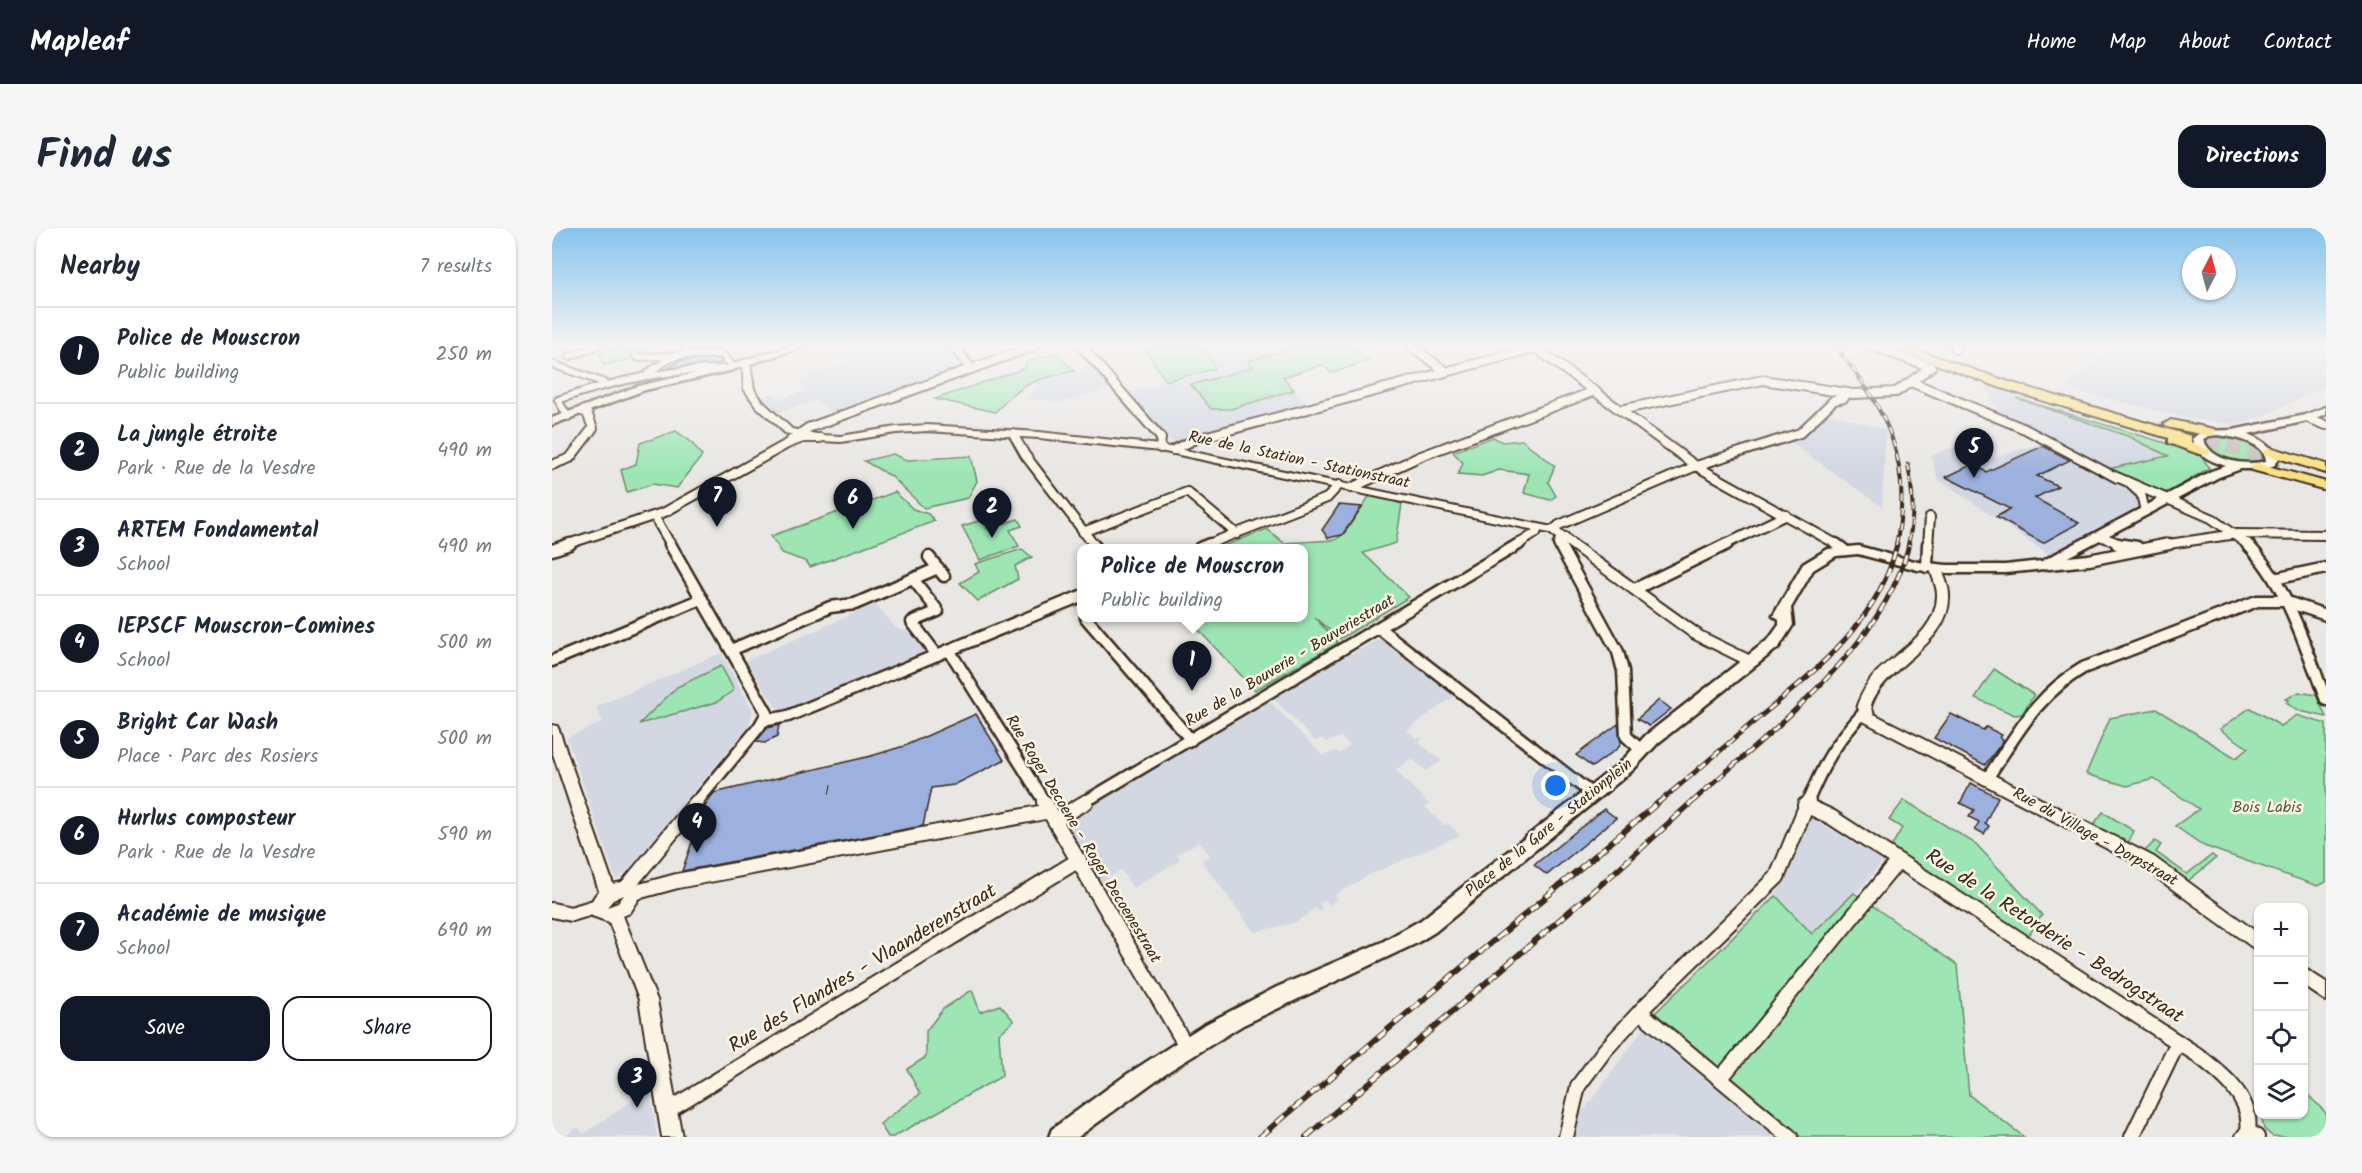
<!DOCTYPE html>
<meta charset="utf-8">
<style>
body{margin:0;font-family:Kalam,sans-serif;background:#f6f6f7;color:#1f2937}
.controls{position:absolute;right:18px;bottom:18px;display:grid;overflow:hidden;border-radius:12px;box-shadow:0 2px 4px #0004}
.controls button{width:54px;height:54px;display:grid;place-items:center;padding:0;border:0;border-bottom:2px solid #e0e1e3;background:#fff;color:#1f2937;font:30px sans-serif}
.compass{position:absolute;left:1630px;top:18px;width:54px;height:54px;border-radius:50%;background:#fff;box-shadow:0 2px 4px #0004;rotate:6deg}
.you{position:absolute;left:1004px;top:558px;width:21px;height:21px;margin:-15px;border:4px solid #fff;border-radius:50%;background:#1a73e8;box-shadow:0 0 0 9px #1a73e833}
.badge{display:grid;place-items:center;width:39px;height:39px;border-radius:50%;background:#111827;color:#fff;font-size:20px;font-weight:700}
.pin{position:absolute;translate:-50% -50px;filter:drop-shadow(0 2px 3px #0008)}
.pin::after{content:'';position:absolute;top:32px;width:21px;height:18px;background:inherit;clip-path:polygon(0 0,100% 0,50% 100%)}
.popup{position:absolute;left:525px;top:316px;width:231px;height:78px;box-sizing:border-box;display:grid;place-content:center;border-radius:12px;background:#fff;filter:drop-shadow(0 2px 4px #0005);font-size:20px;white-space:nowrap;color:#747a83}
.popup b{font-size:22px;color:#1f2937}
.popup::after{content:'';position:absolute;left:50%;top:100%;margin-left:-12px;border:12px solid transparent;border-top-color:#fff}
.list{margin:0;padding:0;list-style:none}
h2{display:flex;justify-content:space-between;align-items:center;height:78px;margin:0;padding:0 24px;font-size:26px}
h2 small{font-size:20px;font-weight:400;color:#747a83}
.list li{display:grid;grid-template-columns:39px 1fr auto;gap:18px;align-items:center;box-sizing:border-box;height:96px;padding:0 24px;border-top:2px solid #e0e1e3}
.list b{display:block;font-size:22px;white-space:nowrap}
.list p{margin:0;font-size:20px;white-space:nowrap;color:#747a83}
.list em{font-size:20px;font-style:normal;color:#747a83}
.actions{display:flex;gap:12px;padding:18px 24px}
.actions a{flex:1;padding:14px 0;border:2px solid #111827;border-radius:18px;text-align:center;font-size:21px;color:#111827}
.actions .main{background:#111827;color:#fff}
.icon{flex:none;width:33px;height:33px;fill:none;stroke:currentColor;stroke-width:2;stroke-linecap:round;stroke-linejoin:round}
.map{position:relative;flex:none;width:1774px;height:909px;overflow:hidden;border-radius:18px}
header{display:flex;align-items:center;gap:36px;box-sizing:border-box;height:84px;padding:0 30px;background:#111827;color:#fff}
header strong{font-size:28px}
nav{display:flex;gap:33px;margin-inline-start:auto;font-size:21px}
.intro{display:flex;align-items:center;justify-content:space-between;box-sizing:border-box;height:144px;padding:0 36px}
h1{margin:0;font-size:42px}
.button{padding:15px 27px;border-radius:18px;background:#111827;color:#fff;font-size:21px;font-weight:700}
main{display:flex;gap:36px;padding:0 36px}
aside{flex:1;background:#fff;border-radius:18px;box-shadow:0 2px 4px #0004}
.map>svg:first-child{display:block}
</style>
<header>
<strong>Mapleaf</strong>
<nav><a>Home</a><a>Map</a><a>About</a><a>Contact</a></nav>
</header>
<div class="intro"><h1>Find us</h1><a class="button">Directions</a></div>
<main>
<aside>
<h2>Nearby<small>7 results</small></h2>
<ul class="list">
<li><span class="badge">1</span><div><b>Police de Mouscron</b><p>Public building</p></div><em>250 m</em></li>
<li><span class="badge">2</span><div><b>La jungle étroite</b><p>Park · Rue de la Vesdre</p></div><em>490 m</em></li>
<li><span class="badge">3</span><div><b>ARTEM Fondamental</b><p>School</p></div><em>490 m</em></li>
<li><span class="badge">4</span><div><b>IEPSCF Mouscron-Comines</b><p>School</p></div><em>500 m</em></li>
<li><span class="badge">5</span><div><b>Bright Car Wash</b><p>Place · Parc des Rosiers</p></div><em>500 m</em></li>
<li><span class="badge">6</span><div><b>Hurlus composteur</b><p>Park · Rue de la Vesdre</p></div><em>590 m</em></li>
<li><span class="badge">7</span><div><b>Académie de musique</b><p>School</p></div><em>690 m</em></li>
</ul>
<div class="actions"><a class="main">Save</a><a>Share</a></div>
</aside>
<div class="map">
<svg width="1774" height="909" viewBox="0 0 1774 909">
<rect width="100%" height="100%" fill="#e9e7e4"/>
<filter id="ink" filterUnits="userSpaceOnUse"><feTurbulence type="fractalNoise" baseFrequency=".0167" numOctaves="2"/><feDisplacementMap in="SourceGraphic" scale="12" xChannelSelector="R" yChannelSelector="G"/><feConvolveMatrix kernelMatrix="1 2 1 2 8 2 1 2 1" color-interpolation-filters="sRGB"/></filter>
<g filter="url(#ink)">
<g fill="#d2d7e2">
<polygon points="306,118 403,118 393,121 398,128 393,130 400,142 280,185 264,172 223,186 207,170 222,165 226,171 254,163 248,153 259,149 257,146 299,135 290,122"/>
<polygon points="647,118 751,118 771,138 731,150 758,178 620,214 576,165 661,141 661,134"/>
<polygon points="1557,118 1774,118 1774,158 1709,189 1685,196 1638,191 1514,160"/>
<polygon points="540,138 559,160 506,175 498,175 500,172 474,171 488,153"/>
<polygon points="1432,158 1638,221 1654,230 1655,241 1499,328 1386,251 1379,228 1410,216 1436,231 1490,215 1437,184 1446,181"/>
<polygon points="1278,186 1334,202 1330,279 1240,215"/>
<polygon points="324,376 344,400 361,405 377,427 229,486 193,433"/>
<polygon points="827,411 830,411 903,467 855,502 864,510 871,510 866,514 890,533 874,543 860,531 843,542 877,576 873,579 892,597 897,596 908,607 817,647 783,667 785,671 777,677 774,672 767,675 771,681 766,683 763,680 745,694 702,704 650,633 658,627 647,614 625,626 628,632 581,660 569,642 554,651 557,655 551,658 511,595 514,590 716,472 771,528 783,523 787,525 798,517 789,509 774,514 770,510 763,513 720,469"/>
<polygon points="169,425 201,483 197,498 76,642 64,652 15,510 51,494 44,479"/>
<polygon points="1253,585 1331,634 1303,666 1405,737 1417,867 1472,909 1004,909 1033,881 1103,785 1225,664"/>
<polygon points="98,861 105,909 12,909 26,899 31,906"/>
</g>
<g fill="#9de6b4" stroke="#6c8869" stroke-width="1.5">
<polygon points="65,118 95,118 93,128 51,137 48,126"/>
<polygon points="598,118 647,118 661,134 662,141 614,153 592,120"/>
<polygon points="748,118 797,118 817,133 779,145 771,137 731,149 742,162 679,181 659,181 639,157 701,139 696,133"/>
<path d="M506 124 507 128 522 143C482 152 472 154 443 184L383 171 473 140 474 134Z"/>
<polygon points="1464,170 1643,224 1650,228 1657,240 1616,265 1595,259 1556,241 1616,228 1578,209"/>
<polygon points="124,203 138,213 150,228 125,260 101,256 75,264 69,242 84,236 88,215"/>
<path d="M1676 208 1703 217 1711 230C1698 243 1662 231 1655 215L1660 209Z"/>
<polygon points="941,209 950,214 970,212 1003,238 996,254 1004,268 998,272 972,265 977,246 947,242 930,248 906,246 911,235 901,224"/>
<polygon points="341,226 355,232 419,228 425,253 416,270 372,280 339,248 312,233"/>
<polygon points="343,264 361,281 376,286 383,293 258,339 255,334 230,325 219,308"/>
<polygon points="818,267 850,276 844,315 811,325 857,369 788,411 762,389 786,415 703,462 635,390 751,390 751,320 667,320 715,301 732,315 783,312 792,306"/>
<polygon points="466,291 470,298 458,302 467,318 428,332 410,298 430,292 435,301"/>
<polygon points="470,321 480,329 463,338 466,351 426,373 408,355 427,344 423,336"/>
<polygon points="169,438 182,462 165,474 87,496 125,459"/>
<polygon points="1442,441 1482,467 1470,486 1463,487 1423,470"/>
<polygon points="1747,464 1764,467 1774,489 1748,483 1734,475 1737,472 1734,471"/>
<polygon points="1698,480 1729,498 1745,487 1774,496 1774,654 1766,658 1652,618 1623,598 1647,581 1602,551 1575,558 1534,546 1558,490 1604,481 1684,530 1696,520 1668,501"/>
<polygon points="1352,572 1424,616 1490,687 1476,709 1339,619 1350,600 1337,592"/>
<polygon points="1551,584 1582,603 1575,617 1539,600"/>
<polygon points="1603,613 1609,617 1604,624 1635,646 1660,627 1664,630 1636,653 1593,627 1593,623"/>
<polygon points="1302,665 1405,737 1417,867 1472,909 1249,909 1103,785 1224,668 1260,706"/>
<polygon points="420,762 428,784 448,777 462,793 447,806 450,848 341,909 336,909 328,896 368,866 355,841 374,829 374,803 391,781"/>
<polygon points="1752,863 1774,885 1774,909 1720,908 1712,901 1709,887 1752,886"/>
</g>
<g fill="#9db1df" stroke="#3b2a1e" stroke-width="1.5">
<polygon points="168,131 170,134 166,136 116,140 128,133"/>
<polygon points="1491,218 1518,232 1485,248 1506,258 1483,270 1527,295 1491,315 1444,289 1458,281 1394,249 1421,236 1434,244"/>
<polygon points="787,277 810,279 790,307 776,310 770,302"/>
<polygon points="1107,472 1119,481 1097,498 1085,491"/>
<polygon points="424,486 452,532 402,557 379,560 371,598 130,643 152,580 162,565 319,528 352,518"/>
<polygon points="1399,486 1431,502 1434,499 1450,507 1448,510 1452,512 1433,537 1382,510"/>
<polygon points="1066,496 1069,515 1066,520 1040,539 1024,527"/>
<polygon points="227,497 225,509 213,515 204,514 215,500"/>
<polygon points="1419,555 1446,569 1433,595 1437,598 1432,606 1423,601 1427,594 1417,589 1422,582 1408,575"/>
<polygon points="1052,581 1064,590 995,647 982,637"/>
</g>
<g fill="none" stroke-linecap="round" stroke-linejoin="round">
<polyline stroke="#c6c1bc" stroke-width="6" stroke-dasharray="6 3" stroke-linecap="butt" points="1,136 18,128"/>
<polyline stroke="#c6c1bc" stroke-width="14" stroke-dasharray="14 7" stroke-linecap="butt" points="1635,206 1733,234"/>
<g stroke="#3b2a1e" stroke-width="10">
<g id="pedestrian">
<polyline points="84,126 85,129 170,126 181,139"/>
<polyline points="18,128 45,118"/>
<polyline points="0,136 53,155"/>
<polyline points="96,145 117,131 132,126 135,118"/>
<path d="M16 189 6 172C60 153 114 141 172 141"/>
</g>
</g>
<g stroke="#3b2a1e" stroke-width="12">
<g id="minor-far2">
<polyline points="529,118 609,210 608,220"/>
<polyline points="859,118 893,143"/>
<polyline points="981,118 1144,238 1286,317"/>
<polyline points="403,119 419,141"/>
<polyline points="1403,121 1405,118"/>
<polyline points="1359,154 1473,201 1565,250"/>
<polyline points="1068,182 1211,152 1301,166 1344,164 1379,139 1319,118"/>
<polyline points="1756,190 1774,197"/>
<polyline points="461,206 473,227 542,317"/>
<polyline points="239,212 256,200 482,118"/>
<polyline points="621,222 644,211 983,120"/>
<polyline points="0,237 18,230 41,200 35,185 30,183"/>
<polyline points="1560,247 1659,290 1696,317"/>
<polyline points="1579,257 1589,266 1593,283"/>
<polyline points="799,260 869,228 1043,163"/>
<polyline points="102,288 119,317"/>
<polyline points="1001,302 1007,297 1144,238 1248,205 1282,172 1292,170 1295,165"/>
<polyline points="531,304 635,264 685,306"/>
<polyline points="1548,308 1571,317"/>
<polyline points="13,317 113,284 235,216 251,210 268,210"/>
<polyline points="654,317 775,270 787,257"/>
<polyline points="965,317 984,305 986,300"/>
<polyline points="1007,317 1007,313 1013,309"/>
<polyline points="1172,317 1234,287"/>
<polyline points="1376,317 1378,289"/>
<polyline points="1610,317 1684,306 1774,307"/>
</g>
</g>
<g stroke="#3b2a1e" stroke-width="15">
<g id="minor-far1">
<polyline points="118,316 215,485 207,499 144,575"/>
<polyline points="541,316 544,320"/>
<polyline points="1007,316 1066,424 1071,443 1074,508 1089,522"/>
<polyline points="1284,316 1292,322"/>
<polyline points="1565,316 1585,319"/>
<path d="M1695 316C1736 357 1753 419 1774 472"/>
<polyline points="648,320 658,316"/>
<polyline points="0,322 18,316"/>
<polyline points="377,329 392,348"/>
<polyline points="1497,336 1537,332 1617,316"/>
<polyline points="1375,339 1376,316"/>
<polyline points="361,351 386,383 360,394 385,427"/>
<polyline points="1722,351 1774,340"/>
<polyline points="1083,361 1175,316"/>
<polyline points="534,390 639,512"/>
<polyline points="827,400 1040,566"/>
<polyline points="179,422 278,379 303,376 386,340"/>
<polyline points="397,422 493,575"/>
<polyline points="0,433 150,371"/>
<polyline points="211,493 236,488 529,368"/>
<path d="M1436 549C1466 505 1484 468 1531 440L1705 373H1732L1774 387"/>
<polyline points="531,575 967,316"/>
<path d="M1255 575C1273 533 1282 517 1313 483"/>
</g>
</g>
<g stroke="#3b2a1e" stroke-width="18">
<g id="minor">
<polyline points="492,574 634,818"/>
<path d="M1253 577 1279 589 1644 826C1668 844 1701 869 1696 903"/>
<polyline points="503,592 534,574"/>
<polyline points="74,660 145,574"/>
<polyline points="81,665 125,653 498,583"/>
<polyline points="0,682 19,686 46,678"/>
<polyline points="1088,784 1238,909"/>
<polyline points="1169,850 1346,633"/>
<polyline points="116,882 527,632"/>
<polyline points="1014,909 1026,858 1053,822 1095,776 1225,649 1256,574"/>
<polyline points="1580,909 1626,814"/>
<polyline points="1691,909 1696,903 1705,909"/>
</g>
</g>
<g stroke="#3b2a1e" stroke-width="4">
<g id="tertiary">
<polygon points="190,133 198,135 202,161 211,174 240,201 269,207 289,208 344,199 375,197 487,204 608,217 1005,300 1150,404 1205,431 1207,434 1205,437 1195,437 1140,410 997,305 608,223 487,210 375,203 344,205 289,214 269,213 233,205 204,178 192,161"/>
<path d="M1384 336 1390 340C1392 349 1397 358 1397 367 1399 417 1335 435 1319 477L1322 486 1602 629 1706 705V722L1700 719 1590 639 1311 493 1305 477C1310 465 1315 455 1324 445 1346 422 1385 404 1385 367 1385 358 1380 349 1378 340Z"/>
<path d="M0 497 5 498 7 502 61 656 74 653 85 657 89 668 78 685 71 688 105 772 130 909H110L87 772 57 694 40 688C36 679 40 670 47 663L0 523ZM72 667 66 675 55 679 61 672Z"/>
<polygon points="1752,740 1774,754 1774,773 1752,758"/>
</g>
</g>
<g stroke="#3b2a1e" stroke-width="5">
<g id="secondary">
<polygon points="238,118 254,118 177,143 93,162 0,197 0,190 86,158 170,139"/>
<path d="M1774 179V186L1760 192 1696 206C1710 211 1719 218 1727 230L1723 237 1711 241H1689L1667 249 1493 341 1453 345H1395L1366 342 1306 326 1284 328 1261 342 1239 380 1241 397 1227 419 1106 515 1081 542 883 704 863 716 691 797 614 845 526 909H497L500 901 574 847 650 798 725 759 830 714 869 692 1069 534 1094 507 1217 411 1227 397V392L1221 388 1251 336 1276 321 1306 318 1366 334 1395 337H1453L1490 333 1659 243 1674 238C1658 233 1646 228 1640 211L1650 203 1681 202 1753 187ZM1666 207C1681 209 1714 214 1714 233 1695 238 1659 234 1652 212L1657 208Z"/>
</g>
</g>
<g stroke="#3b2a1e" stroke-width="4">
<g id="trunk">
<polygon points="1335,118 1353,118 1457,154 1639,208 1639,214 1659,223 1657,226 1647,226 1616,215 1616,210 1449,160"/>
<polygon points="1619,192 1663,201 1665,204 1658,208 1614,199 1612,196"/>
<polygon points="1718,219 1774,236 1774,245 1713,226 1711,223"/>
<polygon points="1705,235 1774,254 1774,262 1700,242 1698,239"/>
</g>
</g>
<use href="#pedestrian" stroke="#fcf5e5" stroke-width="6"/>
<use href="#minor-far2" stroke="#fcf5e5" stroke-width="8"/>
<use href="#minor-far1" stroke="#fcf5e5" stroke-width="10"/>
<use href="#minor" stroke="#fcf5e5" stroke-width="14"/>
<use href="#tertiary" fill="#fcf5e5" fill-rule="evenodd"/>
<use href="#secondary" fill="#fcf5e5" fill-rule="evenodd"/>
<use href="#trunk" fill="#fbe080" fill-rule="evenodd"/>
<g stroke="#3b2a1e" stroke-width="4">
<g id="rail-far2">
<path d="M1283 118C1335 181 1362 234 1344 317"/>
<path d="M1356 236C1361 264 1363 289 1356 317"/>
</g>
</g>
<g stroke="#3b2a1e" stroke-width="5">
<g id="rail-far1">
<path d="M1106 575C1139 548 1171 520 1204 492 1261 445 1328 393 1345 316"/>
<path d="M1139 575C1214 506 1333 419 1357 316"/>
</g>
</g>
<g stroke="#3b2a1e" stroke-width="6">
<g id="rail">
<polyline points="708,909 1107,574"/>
<polyline points="754,909 1061,646 1140,574"/>
</g>
</g>
<use href="#rail-far2" stroke="#fcf5e5" stroke-width="2" stroke-dasharray="7" stroke-linecap="butt"/>
<use href="#rail-far1" stroke="#fcf5e5" stroke-width="3" stroke-dasharray="9" stroke-linecap="butt"/>
<use href="#rail" stroke="#fcf5e5" stroke-width="4" stroke-dasharray="11" stroke-linecap="butt"/>
</g>
</g>
<linearGradient id="sky" x2="0" y2="1"><stop stop-color="#86c4ed"/><stop offset="0.48" stop-color="#f5f4f3"/><stop offset="1" stop-color="#f5f4f3" stop-opacity="0"/></linearGradient>
<rect width="1774" height="245" fill="url(#sky)"/>
<g text-anchor="middle" dominant-baseline="central" stroke-width="5" stroke-linejoin="round" paint-order="stroke">
<g font-size="14" fill="#544c4e">
<text x="275" y="563">1</text>
</g>
<g font-size="16" fill="#3b2a1e" stroke="#fcf5e5">
<text transform="translate(747 232) rotate(12)">Rue de la Station - Stationstraat</text>
<text transform="translate(738 433) rotate(-31)">Rue de la Bouverie - Bouveriestraat</text>
<text transform="translate(997 600) rotate(-39)">Place de la Gare - Stationplein</text>
<text transform="translate(1543 609) rotate(29)">Rue du Village - Dorpstraat</text>
<text transform="translate(531 611) rotate(59)">Rue Roger Decoene - Roger Decoenestraat</text>
</g>
<g font-size="16" fill="#545944" stroke="#fcf5e5">
<text x="1715" y="579">Bois Labis</text>
</g>
<g font-size="20" fill="#3b2a1e" stroke="#fcf5e5">
<text transform="translate(1502 709) rotate(33)">Rue de la Retorderie - Bedrogstraat</text>
<text transform="translate(311 741) rotate(-31)">Rue des Flandres - Vlaanderenstraat</text>
</g>
</g>
</svg>
<div class="controls">
<button>+</button>
<button>−</button>
<button><svg class="icon" aria-label="locate" viewBox="0 0 24 24"><circle cx="12" cy="12" r="6"/><path d="M12 2v4M12 18v4M2 12h4M18 12h4"/></svg></button>
<button><svg class="icon" aria-label="layers" viewBox="0 0 24 24"><path d="M12 4l9 5-9 5-9-5zM3 14l9 5 9-5"/></svg></button>
</div>
<svg class="compass" viewBox="-18 -18 36 36"><path d="M0-13l5 13h-10z" fill="#e53935"/><path d="M0 13l5-13h-10z" fill="#747a83"/></svg>
<div class="you"></div>
<div class="pin badge" style="left:640px;top:463px">1</div>
<div class="popup"><b>Police de Mouscron</b>Public building</div>
<div class="pin badge" style="left:440px;top:310px">2</div>
<div class="pin badge" style="left:85px;top:880px">3</div>
<div class="pin badge" style="left:145px;top:625px">4</div>
<div class="pin badge" style="left:1422px;top:250px">5</div>
<div class="pin badge" style="left:301px;top:301px">6</div>
<div class="pin badge" style="left:165px;top:299px">7</div>
</div>
</main>
